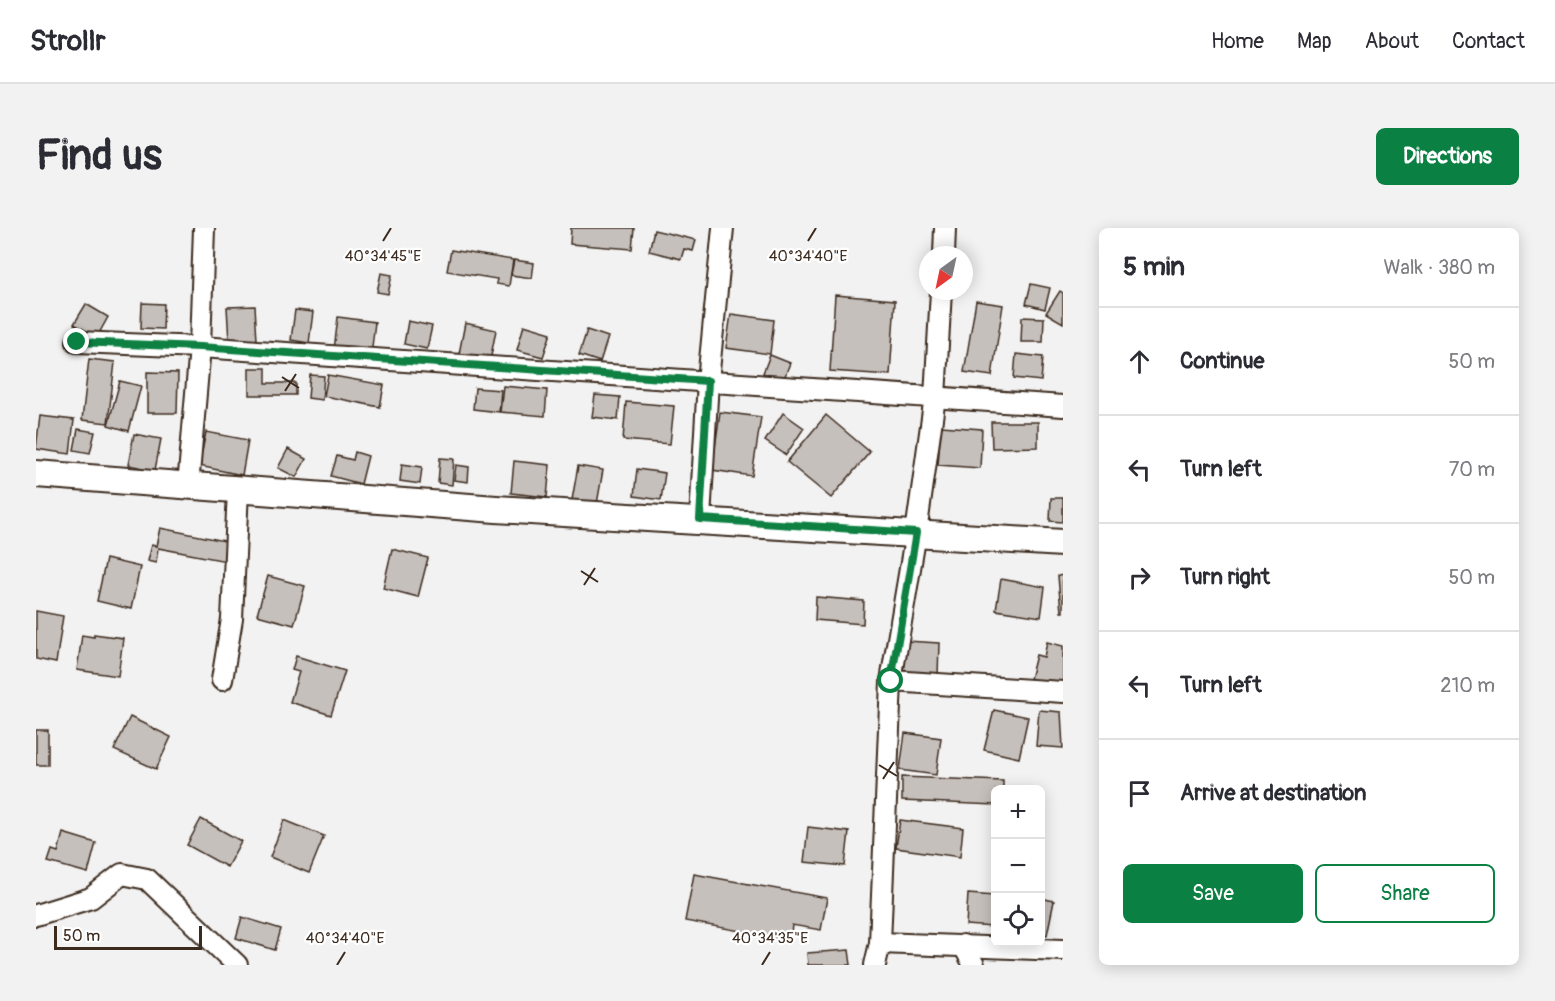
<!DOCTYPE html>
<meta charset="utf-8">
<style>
body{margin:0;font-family:Pangolin,sans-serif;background:#f2f2f3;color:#2b2b33}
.controls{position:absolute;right:18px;bottom:18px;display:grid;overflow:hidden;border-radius:9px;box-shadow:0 3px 15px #0003}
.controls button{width:54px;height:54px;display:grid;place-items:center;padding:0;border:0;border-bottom:2px solid #e1e1e2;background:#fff;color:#2b2b33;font:30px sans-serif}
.compass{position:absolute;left:883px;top:18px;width:54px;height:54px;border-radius:50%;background:#fff;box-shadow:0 3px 15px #0003;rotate:213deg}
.scale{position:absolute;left:18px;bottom:15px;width:148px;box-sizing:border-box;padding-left:6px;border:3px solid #3b2a1e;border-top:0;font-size:16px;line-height:21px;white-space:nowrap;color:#3b2a1e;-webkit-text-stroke:4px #fff;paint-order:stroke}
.stop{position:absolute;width:18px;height:18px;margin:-14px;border:4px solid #0b8043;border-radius:50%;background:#fff}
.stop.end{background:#0b8043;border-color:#fff;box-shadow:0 2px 6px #0008}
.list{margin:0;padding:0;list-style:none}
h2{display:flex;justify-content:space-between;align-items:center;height:78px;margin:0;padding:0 24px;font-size:26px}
h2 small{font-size:20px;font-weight:400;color:#7c7c81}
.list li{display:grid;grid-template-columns:39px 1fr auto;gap:18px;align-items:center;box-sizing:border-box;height:108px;padding:0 24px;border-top:2px solid #e1e1e2}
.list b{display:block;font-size:22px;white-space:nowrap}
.list em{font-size:20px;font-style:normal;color:#7c7c81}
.actions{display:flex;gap:12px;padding:18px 24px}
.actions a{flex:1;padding:14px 0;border:2px solid #0b8043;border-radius:9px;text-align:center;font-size:21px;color:#0b8043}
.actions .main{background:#0b8043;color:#fff}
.icon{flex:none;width:33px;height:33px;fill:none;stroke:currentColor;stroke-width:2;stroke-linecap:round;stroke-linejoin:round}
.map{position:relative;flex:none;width:1027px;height:737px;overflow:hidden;border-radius:9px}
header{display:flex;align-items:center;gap:36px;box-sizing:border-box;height:84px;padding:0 30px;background:#fff;border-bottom:2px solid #e1e1e2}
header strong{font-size:28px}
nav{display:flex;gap:33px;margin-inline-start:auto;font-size:21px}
.intro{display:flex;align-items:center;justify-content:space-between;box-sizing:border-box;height:144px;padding:0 36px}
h1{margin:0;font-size:42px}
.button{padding:15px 27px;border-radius:9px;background:#0b8043;color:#fff;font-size:21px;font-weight:700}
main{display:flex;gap:36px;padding:0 36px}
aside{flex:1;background:#fff;border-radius:9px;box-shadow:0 3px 15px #0003}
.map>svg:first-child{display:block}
</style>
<header>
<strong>Strollr</strong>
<nav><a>Home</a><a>Map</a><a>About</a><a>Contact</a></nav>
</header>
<div class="intro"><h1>Find us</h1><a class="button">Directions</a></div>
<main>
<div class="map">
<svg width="1027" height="737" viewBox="0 0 1027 737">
<rect width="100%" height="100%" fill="#f3f2f2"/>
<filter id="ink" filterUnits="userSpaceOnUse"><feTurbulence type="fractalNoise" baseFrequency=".0167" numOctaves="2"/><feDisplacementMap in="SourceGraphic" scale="12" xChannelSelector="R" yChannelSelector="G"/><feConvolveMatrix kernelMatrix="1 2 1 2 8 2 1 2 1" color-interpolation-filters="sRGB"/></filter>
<g filter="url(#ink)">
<g fill="#c6c0bd" stroke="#3b2a1e" stroke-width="1.5">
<polygon points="535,0 598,0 596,21 534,16"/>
<polygon points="618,2 660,12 657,23 648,21 645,31 613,23"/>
<polygon points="415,22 477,32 473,58 460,56 461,51 411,43"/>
<polygon points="478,32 498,35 496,50 475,47"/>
<polygon points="345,45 356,47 352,66 341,64"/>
<polygon points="995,56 1014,60 1009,81 990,76"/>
<polygon points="1024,63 1027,65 1027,95 1010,85"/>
<polygon points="799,67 859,72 854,147 794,143"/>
<polygon points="940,73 967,77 956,148 928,144"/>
<polygon points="106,75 128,76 127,101 105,100"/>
<polygon points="50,76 72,89 61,109 38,96"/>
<polygon points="219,78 221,112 193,114 191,79"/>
<polygon points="259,82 277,84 273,115 255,112"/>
<polygon points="695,86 738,92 734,126 690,120"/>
<polygon points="302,89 339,94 335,127 298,122"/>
<polygon points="986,89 1008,90 1007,114 985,114"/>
<polygon points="372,93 396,98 391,121 368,116"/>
<polygon points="429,95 460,102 454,133 423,126"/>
<polygon points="488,97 515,105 507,129 481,122"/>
<polygon points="551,102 572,109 564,134 543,127"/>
<polygon points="980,126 1007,129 1005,153 978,150"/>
<polygon points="734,127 754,135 747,153 727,145"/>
<polygon points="53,131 79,134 72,195 46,192"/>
<polygon points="213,140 230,140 230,155 260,155 260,167 213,167"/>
<polygon points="111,144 142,145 141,185 111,185"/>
<polygon points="274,147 288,148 286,172 272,170"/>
<polygon points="292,147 348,157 344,179 288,168"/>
<polygon points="84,153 105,158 93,203 72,197"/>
<polygon points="467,158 511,162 509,188 464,184"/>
<polygon points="439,160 465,162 463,184 437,181"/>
<polygon points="559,167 584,169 582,192 556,189"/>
<polygon points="590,174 638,178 634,216 587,212"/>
<polygon points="684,184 725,189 716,248 676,242"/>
<polygon points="747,185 768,200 750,227 729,213"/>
<polygon points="790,187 834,224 795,270 751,234"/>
<polygon points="4,188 38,192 34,226 0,221"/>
<polygon points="955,194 1002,194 1002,219 956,220"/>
<polygon points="905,198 946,201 944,240 902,237"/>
<polygon points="42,201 59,204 54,225 38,222"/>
<polygon points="170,204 212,212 206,247 163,238"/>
<polygon points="98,206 125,211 119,242 92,237"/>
<polygon points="252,221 270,231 260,249 242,240"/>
<polygon points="319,224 332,228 325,256 295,248 301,228 317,232"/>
<polygon points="404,230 418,231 416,257 402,255"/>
<polygon points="478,233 514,237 511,269 475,265"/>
<polygon points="366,236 386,239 384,256 364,253"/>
<polygon points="420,237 433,239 432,254 418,252"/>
<polygon points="542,238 567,242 561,276 536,272"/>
<polygon points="601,241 629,245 625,272 598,268"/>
<polygon points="1015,270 1027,270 1027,294 1014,293"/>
<polygon points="124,300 194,314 190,333 122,320 120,335 111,333 115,317 120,318"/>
<polygon points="356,321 392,330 382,369 347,360"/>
<polygon points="70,331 104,339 95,381 61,373"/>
<polygon points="1027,347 1027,384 1025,384 1022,348"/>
<polygon points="232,348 269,358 258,397 221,387"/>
<polygon points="965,351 1009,359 1005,389 960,382"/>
<polygon points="780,369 828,373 827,396 779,392"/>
<polygon points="0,383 27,388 20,435 0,431"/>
<polygon points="58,406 87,410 82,448 41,442 46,407 58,409"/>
<polygon points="870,413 903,415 902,447 868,445"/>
<polygon points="1011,414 1027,418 1027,459 994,451 1000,427 1008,429"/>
<polygon points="260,428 309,443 295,487 254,474 263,444 256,442"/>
<polygon points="958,482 992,489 983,530 948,522"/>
<polygon points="1003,482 1025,484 1027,520 1000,518"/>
<polygon points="94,489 135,509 120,541 78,522"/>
<rect x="0" y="502" width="12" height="35"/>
<polygon points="869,505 905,510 900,547 864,542"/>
<polygon points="866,549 967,553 967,562 960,562 960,577 866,573"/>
<polygon points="165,591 205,613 191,639 151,617"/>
<polygon points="248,592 288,608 273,645 234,629"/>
<polygon points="864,592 927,600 924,629 860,620"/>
<polygon points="772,599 813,604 809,638 768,634"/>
<polygon points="27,605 60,615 52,645 12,634 16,622 22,624"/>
<polygon points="658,646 791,670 785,702 756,697 754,712 649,693"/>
<polygon points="932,666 959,668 957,699 930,697"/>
<polygon points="1005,670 1018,673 1011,707 1005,706"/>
<polygon points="206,689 245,701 239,722 200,710"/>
<polygon points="813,722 815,737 772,737 771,725"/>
</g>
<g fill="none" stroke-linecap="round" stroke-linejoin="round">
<g stroke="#3b2a1e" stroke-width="24">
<g id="minor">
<polyline points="908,27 909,0"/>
<polyline points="41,114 164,119 1027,178"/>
<polyline points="152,258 164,119 168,0"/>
<polyline points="664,291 672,153 687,0"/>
<polyline points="186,452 196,391 202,262"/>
<polyline points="855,453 1027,464"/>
<polyline points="0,687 55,670 86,646 111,651 201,737"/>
<polyline points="844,715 1027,722"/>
<polyline points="927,717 938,737"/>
<polyline points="839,737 844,715 855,453 880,305 899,169 905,63"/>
</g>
</g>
<g stroke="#3b2a1e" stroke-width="30">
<polyline id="tertiary" points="0,246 460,281 1027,315"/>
</g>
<use href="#minor" stroke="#fff" stroke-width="20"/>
<use href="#tertiary" stroke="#fff" stroke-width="26"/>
</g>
</g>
<g fill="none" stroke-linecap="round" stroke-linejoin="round" filter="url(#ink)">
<polyline stroke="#0b8043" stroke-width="8" points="41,114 164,119 672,153 664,291 880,305 855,453"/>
</g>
<path fill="none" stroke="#3b2a1e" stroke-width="2" d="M347 13 355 0M772 13 780 0M246 149 263 160M249 163 260 146M545 343 562 354M548 357 559 340M843 537 861 548M847 551 858 534M301 737 309 724M726 737 734 724"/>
<g font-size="15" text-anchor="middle" fill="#3b2a1e" stroke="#fff" stroke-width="4.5" stroke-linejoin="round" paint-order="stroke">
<text x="347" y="33">40°34'45"E</text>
<text x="772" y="33">40°34'40"E</text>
<text x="309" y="715">40°34'40"E</text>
<text x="734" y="715">40°34'35"E</text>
</g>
</svg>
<div class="controls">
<button>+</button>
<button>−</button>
<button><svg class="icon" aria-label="locate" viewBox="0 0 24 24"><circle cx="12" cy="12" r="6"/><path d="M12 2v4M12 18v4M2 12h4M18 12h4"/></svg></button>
</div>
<svg class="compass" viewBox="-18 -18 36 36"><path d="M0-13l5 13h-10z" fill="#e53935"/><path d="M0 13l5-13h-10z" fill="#7c7c81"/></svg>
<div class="scale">50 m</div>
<div class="stop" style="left:855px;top:453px"></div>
<div class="stop end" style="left:41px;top:114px"></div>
</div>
<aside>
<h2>5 min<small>Walk · 380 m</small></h2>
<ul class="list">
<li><svg class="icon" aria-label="ahead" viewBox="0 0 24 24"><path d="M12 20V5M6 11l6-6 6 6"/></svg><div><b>Continue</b></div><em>50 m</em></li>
<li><svg class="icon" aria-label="left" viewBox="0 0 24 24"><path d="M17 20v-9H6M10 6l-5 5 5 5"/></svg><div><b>Turn left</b></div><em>70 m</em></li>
<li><svg class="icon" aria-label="right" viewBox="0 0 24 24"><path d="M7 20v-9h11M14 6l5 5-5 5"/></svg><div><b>Turn right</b></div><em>50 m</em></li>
<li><svg class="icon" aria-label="left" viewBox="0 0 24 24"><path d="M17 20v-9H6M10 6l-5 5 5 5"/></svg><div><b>Turn left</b></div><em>210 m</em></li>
<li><svg class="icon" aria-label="arrive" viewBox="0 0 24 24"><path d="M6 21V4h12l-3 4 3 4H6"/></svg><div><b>Arrive at destination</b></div></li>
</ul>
<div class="actions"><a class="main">Save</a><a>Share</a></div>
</aside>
</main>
